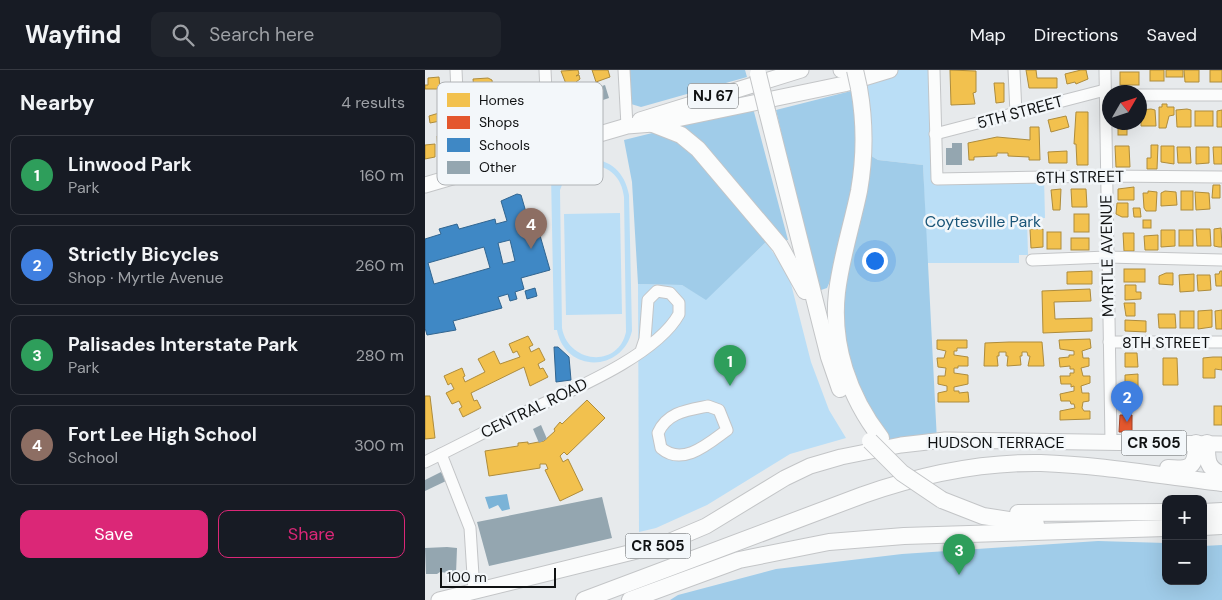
<!DOCTYPE html>
<meta charset="utf-8">
<style>
body{margin:0;font-family:"DM Sans",sans-serif;background:#20242c;color:#f1f3f6}
.controls{position:absolute;right:15px;bottom:15px;display:grid;overflow:hidden;border-radius:10px;box-shadow:0 5px 20px #0002}
.controls button{width:45px;height:45px;display:grid;place-items:center;padding:0;border:0;border-bottom:1px solid #363941;background:#171b24;color:#f1f3f6;font:25px sans-serif}
.compass{position:absolute;left:677px;top:15px;width:45px;height:45px;border-radius:50%;background:#171b24;box-shadow:0 5px 20px #0002;rotate:51deg}
.scale{position:absolute;left:15px;bottom:12px;width:116px;box-sizing:border-box;padding-left:5px;border:2px solid #101213;border-top:0;font-size:14px;line-height:18px;white-space:nowrap;color:#101213;-webkit-text-stroke:4px #f3f7fa;paint-order:stroke}
.you{position:absolute;left:449px;top:190px;width:18px;height:18px;margin:-12px;border:4px solid #fff;border-radius:50%;background:#1a73e8;box-shadow:0 0 0 8px #1a73e833}
.badge{display:grid;place-items:center;width:32px;height:32px;border-radius:50%;background:#db2777;color:#fff;font-size:16px;font-weight:700}
.pin{position:absolute;translate:-50% -41px;filter:drop-shadow(0 1px 2px #0008)}
.pin::after{content:'';position:absolute;top:26px;width:18px;height:15px;background:inherit;clip-path:polygon(0 0,100% 0,50% 100%)}
.list{margin:0;padding:0;list-style:none}
h2{display:flex;justify-content:space-between;align-items:center;height:65px;margin:0;padding:0 20px;font-size:21px}
h2 small{font-size:16px;font-weight:400;color:#9ea1a6}
.list li{display:grid;grid-template-columns:32px 1fr auto;gap:15px;align-items:center;box-sizing:border-box;height:80px;margin:0 10px 10px;padding:0 10px;border:1px solid #363941;border-radius:10px}
.list b{display:block;font-size:19px;white-space:nowrap}
.list p{margin:0;font-size:16px;white-space:nowrap;color:#9ea1a6}
.list em{font-size:16px;font-style:normal;color:#9ea1a6}
.actions{display:flex;gap:10px;padding:15px 20px}
.actions a{flex:1;padding:11px 0;border:1px solid #db2777;border-radius:10px;text-align:center;font-size:18px;color:#db2777}
.actions .main{background:#db2777;color:#fff}
.icon{flex:none;width:28px;height:28px;fill:none;stroke:currentColor;stroke-width:2;stroke-linecap:round;stroke-linejoin:round}
.map{position:relative;flex:none;width:797px;height:530px;overflow:hidden}
header{display:flex;align-items:center;gap:30px;box-sizing:border-box;height:70px;padding:0 25px;background:#171b24;border-bottom:1px solid #363941}
header strong{font-size:24px}
nav{display:flex;gap:28px;margin-inline-start:auto;font-size:18px}
.search{width:350px;height:45px;background:#20242c;display:flex;align-items:center;gap:12px;box-sizing:border-box;padding:0 18px;border-radius:10px;color:#9ea1a6;font-size:19px}
main{display:flex}
aside{flex:1;background:#171b24}
.map>svg:first-child{display:block}
</style>
<header>
<strong>Wayfind</strong>
<div class="search"><svg class="icon" aria-label="search" viewBox="0 0 24 24"><circle cx="10" cy="10" r="6"/><path d="M15 15l6 6"/></svg>Search here</div>
<nav><a>Map</a><a>Directions</a><a>Saved</a></nav>
</header>
<main>
<aside>
<h2>Nearby<small>4 results</small></h2>
<ul class="list">
<li><span class="badge" style="background:#2e9e5b">1</span><div><b>Linwood Park</b><p>Park</p></div><em>160 m</em></li>
<li><span class="badge" style="background:#3f7fe0">2</span><div><b>Strictly Bicycles</b><p>Shop · Myrtle Avenue</p></div><em>260 m</em></li>
<li><span class="badge" style="background:#2e9e5b">3</span><div><b>Palisades Interstate Park</b><p>Park</p></div><em>280 m</em></li>
<li><span class="badge" style="background:#8d6e63">4</span><div><b>Fort Lee High School</b><p>School</p></div><em>300 m</em></li>
</ul>
<div class="actions"><a class="main">Save</a><a>Share</a></div>
</aside>
<div class="map">
<svg width="797" height="530" viewBox="0 0 797 530">
<rect width="100%" height="100%" fill="#e7eaec"/>
<g fill="#badef6" fill-rule="evenodd">
<polygon points="465,0 509,0 513,109 619,107 620,148 602,148 603,185 594,185 594,193 502,193 498,95 453,90 438,81 434,18"/>
<path d="M163 89C186 89 200 103 204 125L207 261C197 303 140 303 132 260H129L126 105H133V108L145 96ZM166 95C185 96 197 108 199 127L201 262C193 299 143 293 137 258L135 120C140 105 150 96 166 95Z"/>
<polygon points="195,143 197,244 141,245 139,144"/>
<polygon points="341,172 364,206 386,292 404,340 421,368 365,384 282,435 231,458 214,462 213,214 257,215 281,229"/>
</g>
<g fill="#a0cce9">
<polygon points="204,0 320,0 322,7 216,37 206,34"/>
<path d="M426 21C445 75 419 156 405 211L402 218 396 220 391 213 351 40Z"/>
<polygon points="328,38 363,170 341,172 281,230 257,215 213,214 207,112 199,70"/>
<polygon points="438,81 453,90 498,95 512,371 476,375 456,368 412,267"/>
<polygon points="673,471 741,473 741,511 778,511 778,476 797,475 797,530 245,530 253,525 351,499 477,484"/>
</g>
<polygon fill="#7bb3d7" points="82,424 85,439 77,441 73,435 64,439 60,427"/>
<g fill="#f2c14e" stroke="#ae8c3c">
<polygon points="153,0 154,4 151,6 154,5 155,9 151,12 153,16 143,19 136,1"/>
<polygon points="167,0 183,0 185,7 171,12"/>
<polygon points="525,0 551,1 551,22 548,23 550,34 526,35"/>
<polygon points="601,0 611,0 612,8 632,8 632,18 604,18"/>
<polygon points="656,0 661,0 663,9 651,14 650,12 642,14 640,4"/>
<rect x="725" y="0" width="14" height="11"/>
<rect x="741" y="0" width="17" height="7"/>
<polygon points="759,0 774,0 774,12 760,12"/>
<rect x="785" y="0" width="12" height="12"/>
<rect x="695" y="2" width="19" height="13"/>
<polygon points="14,7 15,19 0,19 0,15 3,15 3,8"/>
<polygon points="63,8 67,10 68,19 49,20 48,9"/>
<polygon points="569,13 579,13 579,32 571,33"/>
<polygon points="737,34 742,34 742,37 749,37 749,45 744,46 741,58 734,58 734,37 737,37"/>
<polygon points="726,39 730,40 731,56 716,56 716,40"/>
<polygon points="762,39 766,40 766,57 752,57 751,40"/>
<polygon points="797,40 797,57 792,57 792,41"/>
<rect x="770" y="41" width="18" height="15"/>
<polygon points="651,42 663,42 663,95 652,95 651,74 649,74"/>
<polygon points="14,43 15,51 5,53 4,46"/>
<polygon points="641,46 644,57 626,62 623,50"/>
<polygon points="605,57 614,57 615,90 604,90 604,87 583,86 583,83 572,83 572,86 549,87 549,90 544,90 543,73 572,67 605,70"/>
<rect x="693" y="57" width="9" height="8"/>
<polygon points="12,66 22,67 23,84 13,84"/>
<polygon points="10,74 10,87 0,89 0,75"/>
<polygon points="726,75 733,75 732,99 722,99 722,88 726,88"/>
<polygon points="690,76 704,76 705,97 691,97"/>
<polygon points="736,76 749,76 749,94 736,92"/>
<polygon points="752,77 765,77 766,93 753,93"/>
<polygon points="771,77 784,77 784,93 771,94"/>
<polygon points="788,77 797,77 797,94 789,94"/>
<polygon points="642,81 642,93 624,93 623,82"/>
<polygon points="788,115 795,115 795,128 787,128"/>
<polygon points="709,117 709,130 693,130 693,119"/>
<polygon points="636,119 635,140 628,140 626,120"/>
<polygon points="646,119 661,119 662,137 647,137"/>
<polygon points="723,121 732,122 731,141 721,141 719,138 718,123 723,123"/>
<polygon points="740,121 751,122 752,135 736,136 736,123"/>
<rect x="756" y="121" width="12" height="19"/>
<polygon points="770,122 784,123 785,139 771,140"/>
<polygon points="692,133 703,133 703,147 697,147 691,144"/>
<polygon points="708,138 715,138 716,147 709,147"/>
<rect x="649" y="144" width="15" height="18"/>
<rect x="718" y="150" width="8" height="8"/>
<polygon points="796,158 797,177 794,177 789,176 789,159"/>
<polygon points="605,159 618,159 618,177 606,178"/>
<polygon points="771,159 785,159 786,176 772,176"/>
<polygon points="736,160 750,160 750,176 736,177"/>
<rect x="754" y="160" width="14" height="16"/>
<rect x="622" y="162" width="14" height="17"/>
<polygon points="698,163 709,163 709,181 699,181"/>
<polygon points="733,165 733,180 720,180 719,166"/>
<rect x="646" y="168" width="18" height="12"/>
<rect x="699" y="199" width="21" height="13"/>
<polygon points="667,201 667,214 642,214 642,202"/>
<polygon points="795,201 797,201 797,216 791,216 790,204 794,204"/>
<polygon points="741,203 748,203 748,215 734,214 734,206"/>
<polygon points="769,204 769,221 755,222 754,205"/>
<polygon points="772,205 785,205 786,220 773,221"/>
<polygon points="700,215 711,215 711,222 716,222 716,229 700,230"/>
<polygon points="665,219 666,231 629,232 630,249 667,248 667,261 618,263 617,221"/>
<polygon points="699,233 710,233 710,246 701,246"/>
<polygon points="787,240 787,257 773,259 773,241"/>
<polygon points="797,240 797,259 791,259 790,241"/>
<rect x="755" y="241" width="14" height="17"/>
<polygon points="733,244 750,244 751,258 734,258"/>
<polygon points="700,250 721,251 721,262 700,261"/>
<polygon points="103,266 108,275 104,277 106,282 114,278 120,290 113,294 115,299 118,298 123,307 105,316 99,297 46,323 49,331 52,330 56,338 38,347 34,339 37,337 34,331 27,334 21,323 29,319 26,313 23,315 19,306 37,298 40,306 38,307 40,312 60,302 53,289 69,281 75,294 95,287 92,281 88,283 84,274"/>
<polygon points="665,269 666,278 657,281 658,288 664,288 664,296 656,298 658,306 665,306 665,313 656,316 657,323 664,323 664,331 658,332 657,338 659,341 665,341 665,349 635,350 635,341 650,338 649,334 646,334 645,331 636,331 635,324 649,321 649,316 646,317 646,314 636,314 635,306 645,306 645,303 649,303 649,299 645,299 645,296 635,297 634,288 644,287 644,285 649,285 649,281 635,279 634,270"/>
<polygon points="512,270 542,270 542,278 532,278 532,281 529,281 529,285 543,287 543,296 533,296 533,298 529,298 529,303 543,305 543,314 529,317 529,321 534,321 534,323 543,322 544,332 513,332 513,323 522,321 522,316 513,314 513,306 520,306 521,298 513,297 512,288 519,288 521,281 512,279"/>
<polygon points="584,272 617,272 619,296 603,296 605,286 603,286 602,282 597,282 597,286 595,286 596,295 582,296 583,286 581,286 581,282 574,282 574,286 572,286 573,296 559,296 560,273"/>
<polygon points="700,283 712,283 713,297 700,297"/>
<polygon points="788,287 797,287 797,300 790,299 790,308 778,308 778,288"/>
<polygon points="738,288 752,288 753,315 738,315"/>
<polygon points="713,304 713,319 700,319 700,305"/>
<polygon points="0,326 5,326 10,368 0,369"/>
<polygon points="162,330 180,348 142,385 139,382 135,386 138,392 143,389 158,420 135,431 120,400 123,399 121,394 115,394 115,398 64,406 60,381 93,376 93,373 103,372 103,374 119,371 130,361 129,359 135,352 137,354"/>
<rect x="789" y="336" width="8" height="19"/>
</g>
<polygon fill="#e4572e" stroke="#a44226" points="695,345 707,345 707,362 694,362"/>
<g fill="#3f88c5" stroke="#316590" fill-rule="evenodd">
<path d="M92 124 96 125 105 156 112 155 125 200 96 208 99 219 90 222 92 229 85 231 83 224 73 227 77 238 28 251 31 260 2 265 0 258V169L16 164 14 159 32 154 34 159 70 149 71 154 82 151 76 131ZM85 170 90 191 78 194 73 173ZM59 177 65 198 9 214 3 193Z"/>
<polygon points="110,218 112,226 102,229 100,221"/>
<polygon points="129,277 133,277 144,287 146,310 131,312"/>
</g>
<g fill="#94a6b0">
<polygon points="180,15 184,28 172,32 174,41 158,46 149,25"/>
<polygon points="527,73 537,73 537,95 521,95 521,78 527,78"/>
<polygon points="116,355 122,369 114,373 108,359"/>
<polygon points="16,402 21,411 0,421 0,410"/>
<polygon points="177,427 187,468 64,496 52,452"/>
<polygon points="22,477 32,478 31,504 15,502 12,504 1,504 0,478"/>
</g>
<g fill="none" stroke-linecap="round" stroke-linejoin="round">
<g stroke="#c3c5c7" stroke-width="13">
<g id="minor">
<polyline points="31,0 35,87 38,104"/>
<polyline points="120,0 123,63 126,78"/>
<polyline points="199,0 202,56"/>
<polyline points="509,0 512,109 680,106 797,107"/>
<polyline points="589,0 591,43"/>
<polyline points="680,0 686,372"/>
<polyline points="714,25 797,25"/>
<polyline points="510,64 680,20"/>
<polyline points="607,190 682,187 797,190"/>
<polyline points="684,272 797,272"/>
<path d="M283 336 294 340 302 360C284 373 258 397 236 378L233 363C242 342 263 340 283 336Z"/>
<polyline points="16,384 45,458 49,521"/>
<path d="M0 392C31 377 61 361 92 346 137 324 230 288 254 244V233L245 223 232 221 223 230 220 269 216 281"/>
</g>
</g>
<g stroke="#c3c5c7" stroke-width="17">
<g id="major">
<polyline points="416,0 437,0"/>
<polyline points="215,50 376,0"/>
<polyline points="0,115 202,56 228,54 419,14 465,0"/>
<polyline points="14,530 236,475 281,456 360,408 385,396 416,387 476,375 520,370 797,374"/>
</g>
</g>
<g stroke="#c3c5c7" stroke-width="18">
<g id="highway">
<path d="M434 18C440 52 440 87 434 121 427 155 416 188 412 222 406 275 424 327 456 368"/>
<polyline points="342,41 404,287 415,319"/>
<polyline points="228,54 256,65 273,79 355,176 380,221"/>
<path d="M782 373C782 388 781 399 797 404"/>
<path d="M743 398C766 400 771 397 771 373"/>
<polyline points="517,430 558,446 611,454"/>
<polyline points="778,442 797,441"/>
<polyline points="593,443 741,442"/>
<polyline points="778,457 797,456"/>
<path d="M159 530 438 425C495 405 555 392 616 393 676 395 737 406 797 413"/>
<polyline points="205,530 314,490 404,472 479,466 741,458"/>
</g>
</g>
<use href="#minor" stroke="#fbfcfc" stroke-width="11"/>
<use href="#major" stroke="#fbfcfc" stroke-width="15"/>
<use href="#highway" stroke="#fbfcfc" stroke-width="16"/>
<g stroke="#c3c5c7" stroke-width="18" stroke-linecap="butt">
<g id="highway-bridge">
<polyline points="430,0 434,18"/>
<polyline points="333,4 342,41"/>
<polyline points="445,371 477,403 517,430"/>
</g>
</g>
<use href="#highway-bridge" stroke="#fbfcfc" stroke-width="16"/>
</g>
<g text-anchor="middle" dominant-baseline="central" stroke-width="5" stroke-linejoin="round" paint-order="stroke">
<g fill="#f3f7fa" stroke="#545758" stroke-width="1">
<rect x="263" y="13.5" width="50" height="25" rx="4"/>
<rect x="696.5" y="360.5" width="65" height="25" rx="4"/>
<rect x="200.5" y="463.5" width="65" height="25" rx="4"/>
</g>
<g font-size="15" font-weight="bold" fill="#101213">
<text x="288" y="26">NJ 67</text>
<text x="729" y="373">CR 505</text>
<text x="233" y="476">CR 505</text>
</g>
<g font-size="16" fill="#101213" stroke="#f3f7fa">
<text transform="translate(595 42) rotate(-15)">5TH STREET</text>
<text transform="translate(655 107) rotate(-1)">6TH STREET</text>
<text transform="translate(682 186) rotate(-91)">MYRTLE AVENUE</text>
<text x="741" y="272">8TH STREET</text>
<text transform="translate(109 338) rotate(-26)">CENTRAL ROAD</text>
<text x="571" y="372">HUDSON TERRACE</text>
</g>
<g font-size="16" fill="#1a5578" stroke="#f3f7fa">
<text x="558" y="151">Coytesville Park</text>
</g>
</g>
<rect x="12" y="12" width="166" height="103" rx="8" fill="#f3f7fa" stroke="#afb2b5" stroke-width="1"/>
<rect x="22" y="23" width="23" height="14" fill="#f2c14e"/>
<rect x="22" y="46" width="23" height="13" fill="#e4572e"/>
<rect x="22" y="68" width="23" height="14" fill="#3f88c5"/>
<rect x="22" y="91" width="23" height="13" fill="#94a6b0"/>
<g font-size="14" fill="#101213">
<text x="54" y="35">Homes</text>
<text x="54" y="57">Shops</text>
<text x="54" y="80">Schools</text>
<text x="54" y="102">Other</text>
</g>
</svg>
<div class="controls">
<button>+</button>
<button>−</button>
</div>
<svg class="compass" viewBox="-18 -18 36 36"><path d="M0-13l5 13h-10z" fill="#e53935"/><path d="M0 13l5-13h-10z" fill="#9ea1a6"/></svg>
<div class="scale">100 m</div>
<div class="you"></div>
<div class="pin badge" style="left:305px;top:316px;background:#2e9e5b">1</div>
<div class="pin badge" style="left:702px;top:352px;background:#3f7fe0">2</div>
<div class="pin badge" style="left:534px;top:505px;background:#2e9e5b">3</div>
<div class="pin badge" style="left:106px;top:179px;background:#8d6e63">4</div>
</div>
</main>
